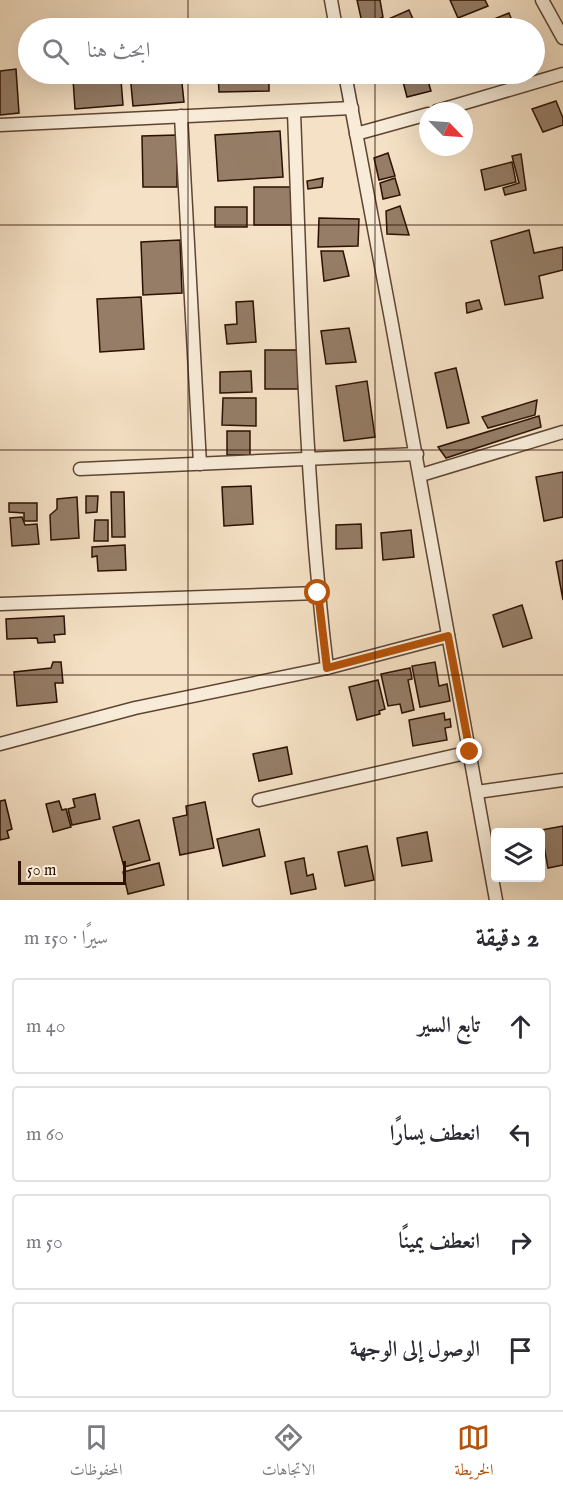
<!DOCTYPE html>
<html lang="ar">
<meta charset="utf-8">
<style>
body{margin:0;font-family:"IM FELL English",Amiri,serif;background:#f2f2f3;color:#2b2b33;direction:rtl}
.controls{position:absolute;right:18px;bottom:18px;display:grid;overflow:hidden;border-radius:6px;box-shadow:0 6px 24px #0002}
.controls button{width:54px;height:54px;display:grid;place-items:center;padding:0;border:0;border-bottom:2px solid #e1e1e2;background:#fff;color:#2b2b33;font:30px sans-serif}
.compass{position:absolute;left:419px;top:102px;width:54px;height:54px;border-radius:50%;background:#fff;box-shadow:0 6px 24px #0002;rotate:115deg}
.scale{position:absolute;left:18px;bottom:15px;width:108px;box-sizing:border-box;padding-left:6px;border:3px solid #2c1102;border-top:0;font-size:16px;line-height:21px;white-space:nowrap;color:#2c1102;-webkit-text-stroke:4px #f8ecd9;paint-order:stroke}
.stop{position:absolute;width:18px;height:18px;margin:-14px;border:4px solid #b45309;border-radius:50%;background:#fff}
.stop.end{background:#b45309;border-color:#fff;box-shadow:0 2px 6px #0008}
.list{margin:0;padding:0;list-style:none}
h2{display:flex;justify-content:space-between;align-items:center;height:78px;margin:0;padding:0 24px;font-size:26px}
h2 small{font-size:20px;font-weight:400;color:#7c7c81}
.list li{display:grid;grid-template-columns:39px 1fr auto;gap:18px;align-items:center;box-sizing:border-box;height:96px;margin:0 12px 12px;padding:0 12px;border:2px solid #e1e1e2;border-radius:6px}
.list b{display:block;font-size:22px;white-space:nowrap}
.list em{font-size:20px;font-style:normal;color:#7c7c81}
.icon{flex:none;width:33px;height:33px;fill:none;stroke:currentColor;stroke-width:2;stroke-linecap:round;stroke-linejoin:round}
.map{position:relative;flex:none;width:563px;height:900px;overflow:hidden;direction:ltr}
.search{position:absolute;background:#fff;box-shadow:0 6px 24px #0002;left:18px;right:18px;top:18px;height:66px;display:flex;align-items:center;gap:15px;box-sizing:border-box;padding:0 21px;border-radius:33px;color:#7c7c81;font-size:22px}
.sheet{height:510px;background:#fff}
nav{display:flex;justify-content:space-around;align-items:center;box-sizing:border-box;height:84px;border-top:2px solid #e1e1e2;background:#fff;font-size:16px;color:#7c7c81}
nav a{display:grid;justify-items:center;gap:3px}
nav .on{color:#b45309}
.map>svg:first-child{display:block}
</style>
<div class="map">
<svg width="563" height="900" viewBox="0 0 563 900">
<rect width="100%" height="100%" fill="#f5e1c5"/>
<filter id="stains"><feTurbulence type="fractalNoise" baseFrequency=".00333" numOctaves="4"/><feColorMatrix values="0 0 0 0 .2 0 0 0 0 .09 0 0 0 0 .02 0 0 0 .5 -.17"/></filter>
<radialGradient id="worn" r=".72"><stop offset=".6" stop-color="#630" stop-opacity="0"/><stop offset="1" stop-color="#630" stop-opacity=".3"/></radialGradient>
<g fill="#957d67" stroke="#2c1102" stroke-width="1.5">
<polygon points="357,0 380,0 383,17 363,27"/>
<polygon points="450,0 485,0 488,6 458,18"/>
<polygon points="409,10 417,28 390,28 386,20"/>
<polygon points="509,13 515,28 474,28 474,27"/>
<polygon points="16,69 19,113 0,115 0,71"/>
<polygon points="86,74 97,74 98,82 121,80 123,105 75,109 73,79 87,78"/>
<polygon points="130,74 181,74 184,102 133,106"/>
<polygon points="218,74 269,74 269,91 219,92"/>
<polygon points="401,74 426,74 431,91 407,97"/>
<polygon points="556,101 563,118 563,125 543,132 532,109"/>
<polygon points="280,131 283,177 218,181 215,135"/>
<polygon points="177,135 177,187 143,187 142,136"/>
<polygon points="388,153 395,176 379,180 374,158"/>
<polygon points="521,154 526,190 505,195 503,188 519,183 512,156"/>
<polygon points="512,162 516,182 485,190 481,170"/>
<polygon points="323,178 322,187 308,189 307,181"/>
<polygon points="395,178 400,195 383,199 380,183"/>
<rect x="254" y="187" width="39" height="38"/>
<polygon points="400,206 409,235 387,234 386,211"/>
<rect x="215" y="207" width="32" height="20"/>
<polygon points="319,218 359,219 358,246 318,247"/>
<polygon points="529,230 534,253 563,247 563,270 539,276 543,298 505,305 491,241"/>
<polygon points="180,240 182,293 143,295 141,242"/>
<polygon points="321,251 343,251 349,276 324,281"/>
<polygon points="141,297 144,349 100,352 97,299"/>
<polygon points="479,300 482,309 467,313 466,303"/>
<polygon points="253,301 256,342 227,344 225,325 237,324 236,302"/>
<polygon points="349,328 356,362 326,364 321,331"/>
<rect x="265" y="350" width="33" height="39"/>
<polygon points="456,368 469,423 447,428 435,373"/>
<polygon points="251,371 252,392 220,393 220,372"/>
<polygon points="367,381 375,437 344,441 336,386"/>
<polygon points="223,398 256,398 256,426 222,425"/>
<polygon points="537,400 535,415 488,428 482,417"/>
<polygon points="539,416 541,427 446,458 438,447"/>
<rect x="227" y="431" width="23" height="24"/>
<polygon points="563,472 563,517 544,521 536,477"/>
<polygon points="251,486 253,524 224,526 222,487"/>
<polygon points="111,492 124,492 125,537 112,537"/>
<polygon points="86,496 98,496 97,512 86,513"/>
<polygon points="77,497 79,538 51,540 50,515 57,509 57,499"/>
<polygon points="9,503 37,503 37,521 24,521 24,513 9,512"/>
<polygon points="22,517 25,525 37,524 39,544 12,546 10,518"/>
<polygon points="95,520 108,520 108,541 94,541"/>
<polygon points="361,524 362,548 336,549 336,525"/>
<polygon points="411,530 414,557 383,560 381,533"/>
<polygon points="125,545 126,570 98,571 97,556 92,557 92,547"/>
<polygon points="563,560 563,600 556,562"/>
<polygon points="522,605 532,638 503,647 493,615"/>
<polygon points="64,616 65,634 54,635 55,642 38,643 37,638 7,639 6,619"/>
<polygon points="53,662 61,662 63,683 55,683 57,702 17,706 14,672 51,668"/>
<polygon points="435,662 439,686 447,684 450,701 420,707 412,666"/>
<polygon points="410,668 412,679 408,680 414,710 402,713 400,704 388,706 381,674"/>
<polygon points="378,680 385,709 379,711 380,714 357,720 349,687"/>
<polygon points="444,713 445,720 450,719 451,727 445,728 447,740 413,746 409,720"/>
<polygon points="287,747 292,774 259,781 253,754"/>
<polygon points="95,794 100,819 72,825 68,809 75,807 73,799"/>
<polygon points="5,800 12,829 7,831 9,838 0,840 0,801"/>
<polygon points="59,801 62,810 66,809 71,827 53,832 46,804"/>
<polygon points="205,802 214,848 180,855 173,818 187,815 186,806"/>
<polygon points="139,820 150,860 124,867 113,827"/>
<polygon points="563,826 563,865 548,868 541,830"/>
<polygon points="259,829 265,856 223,866 217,839"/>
<polygon points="427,832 432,861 402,866 397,838"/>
<polygon points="367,846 374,880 345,886 338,852"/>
<polygon points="304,858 307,876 313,874 316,889 291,894 285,862"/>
<polygon points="159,863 164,885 128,894 123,872"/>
</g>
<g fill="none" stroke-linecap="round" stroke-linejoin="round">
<g stroke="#5e4533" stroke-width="15">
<g id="minor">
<polyline points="331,0 336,28"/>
<polyline points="542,0 563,38"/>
<path d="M345 74C397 349 448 624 496 900"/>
<polyline points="437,111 563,74"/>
<path d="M294 112C301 298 305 484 327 668"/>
<polyline points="181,116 200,464"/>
<polyline points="0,125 352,108"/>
<polyline points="356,134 428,114"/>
<polyline points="80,469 417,454"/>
<polyline points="421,475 563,432"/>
<polyline points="0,604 318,593"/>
<polyline points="0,744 135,708 327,668 448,636"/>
<polyline points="477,792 563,780"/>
<polyline points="259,800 470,752"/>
</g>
</g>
<use href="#minor" stroke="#f8ecd9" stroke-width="12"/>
</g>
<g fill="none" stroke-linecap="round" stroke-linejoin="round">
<polyline stroke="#b45309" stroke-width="8" points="318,593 327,668 448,636 470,752"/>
</g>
<path fill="none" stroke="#2c1102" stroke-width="1.5" stroke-opacity="0.55" d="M188 0V28M375 0V28M188 74V900M375 74V900M0 225H563M0 450H563M0 675H563"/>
<rect width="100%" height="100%" filter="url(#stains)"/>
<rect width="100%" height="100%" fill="url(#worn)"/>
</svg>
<div class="controls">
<button><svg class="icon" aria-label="layers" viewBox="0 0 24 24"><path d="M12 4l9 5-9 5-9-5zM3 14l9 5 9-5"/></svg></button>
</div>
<svg class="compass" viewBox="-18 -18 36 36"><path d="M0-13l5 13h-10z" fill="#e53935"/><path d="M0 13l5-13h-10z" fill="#7c7c81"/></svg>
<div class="scale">50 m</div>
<div class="stop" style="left:318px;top:593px"></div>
<div class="stop end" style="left:470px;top:752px"></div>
<div class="search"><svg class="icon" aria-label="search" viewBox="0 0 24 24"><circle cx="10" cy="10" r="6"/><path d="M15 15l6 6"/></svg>ابحث هنا</div>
</div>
<section class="sheet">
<h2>2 دقيقة<small>سيرًا · 150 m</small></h2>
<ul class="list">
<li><svg class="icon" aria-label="ahead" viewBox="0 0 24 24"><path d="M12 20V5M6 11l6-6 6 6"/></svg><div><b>تابع السير</b></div><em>40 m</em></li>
<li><svg class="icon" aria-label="left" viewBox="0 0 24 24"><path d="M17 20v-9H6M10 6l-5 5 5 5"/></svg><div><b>انعطف يسارًا</b></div><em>60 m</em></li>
<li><svg class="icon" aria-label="right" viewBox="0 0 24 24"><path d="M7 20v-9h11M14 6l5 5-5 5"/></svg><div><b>انعطف يمينًا</b></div><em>50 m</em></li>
<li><svg class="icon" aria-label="arrive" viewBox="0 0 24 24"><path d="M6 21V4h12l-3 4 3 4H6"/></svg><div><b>الوصول إلى الوجهة</b></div></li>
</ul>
</section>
<nav>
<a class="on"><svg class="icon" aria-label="map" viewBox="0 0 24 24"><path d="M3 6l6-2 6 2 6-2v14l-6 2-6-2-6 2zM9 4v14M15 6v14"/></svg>الخريطة</a>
<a><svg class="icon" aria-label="directions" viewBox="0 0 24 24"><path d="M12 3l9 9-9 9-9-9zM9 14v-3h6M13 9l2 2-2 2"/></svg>الاتجاهات</a>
<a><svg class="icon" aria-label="saved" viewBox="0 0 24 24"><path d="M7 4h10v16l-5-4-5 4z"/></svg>المحفوظات</a>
</nav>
